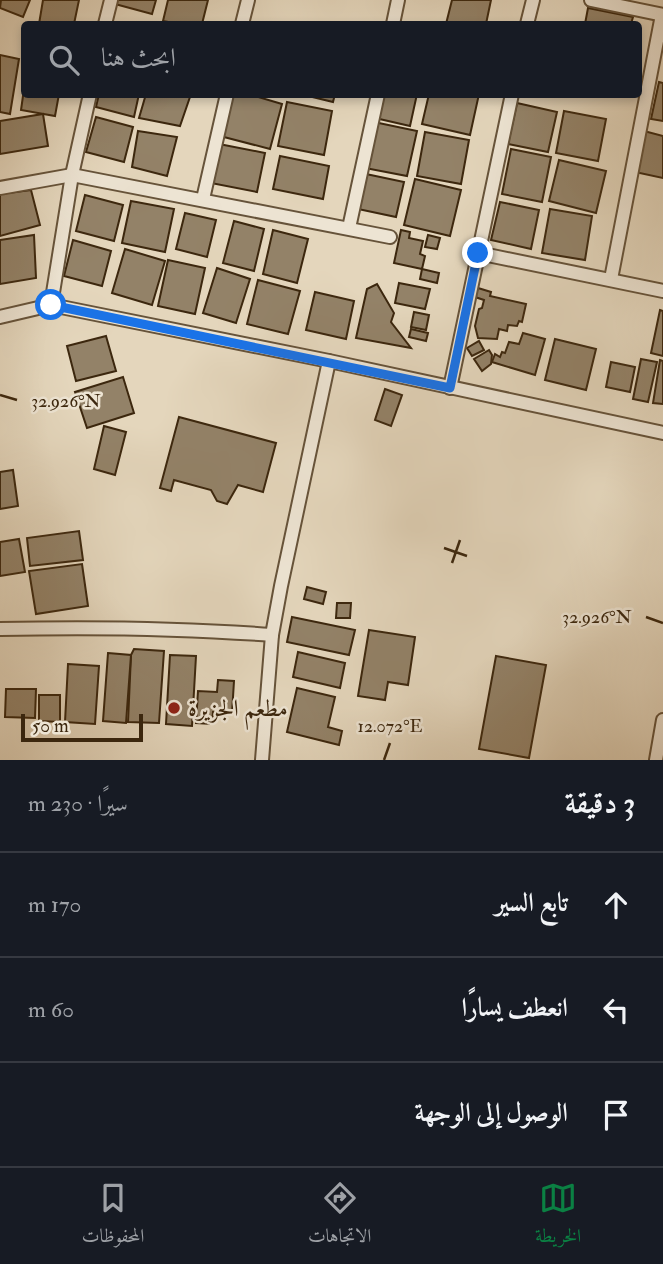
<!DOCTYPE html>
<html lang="ar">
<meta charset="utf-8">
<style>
body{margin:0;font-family:"IM FELL Double Pica",Amiri,serif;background:#20242c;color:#f1f3f6;direction:rtl}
.scale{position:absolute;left:21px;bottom:18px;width:122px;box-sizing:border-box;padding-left:7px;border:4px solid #3c270e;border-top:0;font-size:19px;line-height:24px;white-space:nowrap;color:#3c270e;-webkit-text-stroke:5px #ede4d3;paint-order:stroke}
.stop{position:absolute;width:21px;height:21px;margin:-16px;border:5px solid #1a73e8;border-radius:50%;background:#fff}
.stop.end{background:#1a73e8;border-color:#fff;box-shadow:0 2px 7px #0008}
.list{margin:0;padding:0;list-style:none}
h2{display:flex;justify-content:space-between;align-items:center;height:91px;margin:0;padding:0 28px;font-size:30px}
h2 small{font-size:23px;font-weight:400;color:#9ea1a6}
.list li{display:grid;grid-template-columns:46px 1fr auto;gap:21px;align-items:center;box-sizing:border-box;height:105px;padding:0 28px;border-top:2px solid #363941}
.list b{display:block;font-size:26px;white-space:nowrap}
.list em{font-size:23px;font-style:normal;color:#9ea1a6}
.icon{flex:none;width:38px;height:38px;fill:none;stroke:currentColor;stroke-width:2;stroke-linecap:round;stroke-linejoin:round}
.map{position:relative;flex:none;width:663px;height:760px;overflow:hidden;direction:ltr}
.search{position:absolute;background:#171b24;box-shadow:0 4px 10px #0003;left:21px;right:21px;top:21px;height:77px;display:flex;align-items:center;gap:18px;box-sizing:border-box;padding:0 24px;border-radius:7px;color:#9ea1a6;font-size:26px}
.sheet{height:406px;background:#171b24}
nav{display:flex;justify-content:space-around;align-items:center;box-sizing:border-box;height:98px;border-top:2px solid #363941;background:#171b24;font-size:19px;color:#9ea1a6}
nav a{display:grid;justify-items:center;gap:4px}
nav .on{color:#0b8043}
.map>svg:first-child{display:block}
</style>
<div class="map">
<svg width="663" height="760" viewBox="0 0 663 760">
<rect width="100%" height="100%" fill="#e4d6bc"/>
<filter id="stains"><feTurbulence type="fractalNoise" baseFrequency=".00286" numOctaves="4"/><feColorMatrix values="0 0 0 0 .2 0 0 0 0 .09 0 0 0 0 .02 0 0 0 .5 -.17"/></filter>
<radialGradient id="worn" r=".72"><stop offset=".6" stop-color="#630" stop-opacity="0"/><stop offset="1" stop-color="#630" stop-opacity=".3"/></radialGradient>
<g fill="#938268" stroke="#3c270e" stroke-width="2">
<polygon points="1,0 30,0 23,17 0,8"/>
<polygon points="43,0 79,0 74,24 39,24"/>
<polygon points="116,0 156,0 152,14 115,4"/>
<polygon points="168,0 208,0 202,24 179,24 163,21"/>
<polygon points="452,0 491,0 486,24 446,24"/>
<polygon points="588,8 633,17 631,24 585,24"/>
<polygon points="0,55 19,59 10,114 0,112"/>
<polygon points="659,82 663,83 663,121 651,119"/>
<polygon points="24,89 24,94 59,94 55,116 21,110"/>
<polygon points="99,94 139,94 134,117 96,107"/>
<polygon points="146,94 191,94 180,126 139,118"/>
<polygon points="230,94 248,94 282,104 270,149 220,136"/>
<polygon points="300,94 335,94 333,102"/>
<polygon points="381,94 417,94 410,126 375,118"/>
<polygon points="429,94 479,94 470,135 422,124"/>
<polygon points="287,102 332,111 324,155 278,146"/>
<polygon points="517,103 557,112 548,152 508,144"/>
<polygon points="564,111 606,119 598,161 556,153"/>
<polygon points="43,114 48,146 0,154 0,121"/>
<polygon points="96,117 133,127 124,162 86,152"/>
<polygon points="374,122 417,131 407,176 365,168"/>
<polygon points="138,131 177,137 167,176 132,167"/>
<polygon points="644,131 663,136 663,178 635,172"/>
<polygon points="425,132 469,140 461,184 417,176"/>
<polygon points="219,144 265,153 257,192 211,183"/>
<polygon points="511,149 551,157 542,202 502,194"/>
<polygon points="280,156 329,166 323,199 273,189"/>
<polygon points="559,160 606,171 596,213 549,201"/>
<polygon points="366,174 404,182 396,217 358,209"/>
<polygon points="415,179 461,190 450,236 404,225"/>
<polygon points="31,190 40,225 0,236 0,194"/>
<polygon points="85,195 123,205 114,241 76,231"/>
<polygon points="131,201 174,209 165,252 122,243"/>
<polygon points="500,202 539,210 531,249 491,240"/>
<polygon points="550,209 592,216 585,260 542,253"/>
<polygon points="185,213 216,220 207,257 176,249"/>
<polygon points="234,221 264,229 254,271 223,263"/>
<polygon points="273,230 308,239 297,283 263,274"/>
<polygon points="401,230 410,232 409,238 423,241 420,254 425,256 422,269 394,263"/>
<polygon points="34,235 36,278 0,284 0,240"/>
<polygon points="428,235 440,238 437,249 425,247"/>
<polygon points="73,240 111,251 102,286 64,276"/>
<polygon points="125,249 165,261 152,305 112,293"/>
<polygon points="168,260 205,268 195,314 158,306"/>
<polygon points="217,268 250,279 236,323 203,313"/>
<polygon points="422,269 439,273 437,283 420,279"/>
<polygon points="258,280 300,291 288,334 247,324"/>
<polygon points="399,283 430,289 425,309 395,303"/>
<polygon points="377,284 394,313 391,322 411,348 356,338 367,289"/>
<polygon points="478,288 491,292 490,296 526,304 522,322 519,321 517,326 508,325 507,331 499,329 497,339 478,338 475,326 479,309 482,308 484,300 475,297"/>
<polygon points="315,292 354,301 346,339 306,330"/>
<polygon points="660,310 663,311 663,356 651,353"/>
<polygon points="414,312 429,315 426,330 411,327"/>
<polygon points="411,329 428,333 426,341 409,337"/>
<polygon points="523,333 545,339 535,375 492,362 495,354 500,357 502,352 505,353 509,342 519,344"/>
<polygon points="106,336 116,371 76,381 67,346"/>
<polygon points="555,339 596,349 586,390 545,380"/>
<polygon points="479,341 484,350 472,356 467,348"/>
<polygon points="489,350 492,355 491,364 482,371 474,359"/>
<polygon points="641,359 657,362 648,402 633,399"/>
<polygon points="660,360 663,361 663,404 653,403"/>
<polygon points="611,362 635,367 630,392 606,387"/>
<polygon points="123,377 134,413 87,428 75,392"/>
<polygon points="385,389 402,395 391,426 375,420"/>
<polygon points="179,417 276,443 263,492 238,485 227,504 217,501 211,490 174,480 171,491 160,488"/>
<polygon points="104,426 126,432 115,475 94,469"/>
<polygon points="13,470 18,506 0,509 0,472"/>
<polygon points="79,531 83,560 30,566 27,538"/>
<polygon points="19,539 25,572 0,576 0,542"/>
<polygon points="82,564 88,606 36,614 29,571"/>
<polygon points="307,587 326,592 323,604 304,599"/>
<polygon points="337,603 351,603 350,618 336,618"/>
<polygon points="292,617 355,630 349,655 287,642"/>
<polygon points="369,630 415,637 408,685 388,682 385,700 358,696"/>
<polygon points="134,649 164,651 159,723 128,722 131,655"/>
<polygon points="298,652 345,663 340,688 293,677"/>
<polygon points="108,653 131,655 126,723 103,721"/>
<polygon points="170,655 196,656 192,726 166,724"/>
<polygon points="496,656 546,665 529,758 479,749"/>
<polygon points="68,664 99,666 95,724 65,722"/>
<polygon points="218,680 234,681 232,713 213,712 212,724 196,723 198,691 217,692"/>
<polygon points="297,688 335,697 328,727 342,731 339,745 287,732"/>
<polygon points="6,689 36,689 35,718 5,717"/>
<polygon points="39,695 60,695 60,722 39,721"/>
</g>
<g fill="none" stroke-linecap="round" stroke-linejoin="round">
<g stroke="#66533a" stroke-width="16">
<g id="street">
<polyline points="591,0 663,15"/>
<polyline points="105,24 111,0"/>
<polyline points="242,24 248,0"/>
<polyline points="393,24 398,0"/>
<polyline points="527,24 533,0"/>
<polyline points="0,188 72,175 390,237"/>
<polyline points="203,199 227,94"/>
<polyline points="349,228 378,94"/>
<polyline points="478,253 663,291"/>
<polyline points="611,279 662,15"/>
<polyline points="51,305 72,175 90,94"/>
<polyline points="0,317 51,305 329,361 663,433"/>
<polyline points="450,388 512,94"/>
<path d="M0 629C91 627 181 628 272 635"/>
<polyline points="262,760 272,635 281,586 329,361"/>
<polyline points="656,760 663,720"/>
</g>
</g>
<use href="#street" stroke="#ede4d3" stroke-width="12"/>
</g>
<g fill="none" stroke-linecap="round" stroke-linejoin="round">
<polyline stroke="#1a73e8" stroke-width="9" points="51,305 450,388 478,253"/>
</g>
<path fill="none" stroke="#3c270e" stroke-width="2.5" d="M0 395 17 400M444 548 467 556M452 563 460 540M646 617 663 623M384 760 390 743"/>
<circle fill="#8f2418" stroke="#ede4d3" stroke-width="2.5" cx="174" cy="708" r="7"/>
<g text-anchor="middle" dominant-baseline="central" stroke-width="5" stroke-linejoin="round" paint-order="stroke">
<g font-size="24" fill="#3c270e" stroke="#ede4d3" text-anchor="start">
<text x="188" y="708">مطعم الجزيرة</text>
</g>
</g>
<g font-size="18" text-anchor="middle" fill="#3c270e" stroke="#ede4d3" stroke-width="5" stroke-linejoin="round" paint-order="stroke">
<text x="66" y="407">32.926°N</text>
<text x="597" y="623">32.926°N</text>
<text x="390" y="732">12.072°E</text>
</g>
<rect width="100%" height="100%" filter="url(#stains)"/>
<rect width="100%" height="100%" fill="url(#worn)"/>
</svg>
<div class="scale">50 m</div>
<div class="stop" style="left:51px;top:305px"></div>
<div class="stop end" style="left:478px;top:253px"></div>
<div class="search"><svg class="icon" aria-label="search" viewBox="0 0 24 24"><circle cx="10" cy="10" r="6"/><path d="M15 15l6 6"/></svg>ابحث هنا</div>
</div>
<section class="sheet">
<h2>3 دقيقة<small>سيرًا · 230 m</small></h2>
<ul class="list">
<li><svg class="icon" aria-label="ahead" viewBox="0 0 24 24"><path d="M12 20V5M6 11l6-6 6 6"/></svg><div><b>تابع السير</b></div><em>170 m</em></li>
<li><svg class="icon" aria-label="left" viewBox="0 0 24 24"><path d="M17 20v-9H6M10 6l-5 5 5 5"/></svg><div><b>انعطف يسارًا</b></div><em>60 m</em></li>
<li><svg class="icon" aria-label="arrive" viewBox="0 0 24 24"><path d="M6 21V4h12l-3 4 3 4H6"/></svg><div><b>الوصول إلى الوجهة</b></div></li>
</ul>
</section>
<nav>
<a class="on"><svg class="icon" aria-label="map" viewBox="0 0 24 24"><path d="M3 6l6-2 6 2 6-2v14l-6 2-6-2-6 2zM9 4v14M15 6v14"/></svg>الخريطة</a>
<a><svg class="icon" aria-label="directions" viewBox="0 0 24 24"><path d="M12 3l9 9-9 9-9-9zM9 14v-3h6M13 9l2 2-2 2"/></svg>الاتجاهات</a>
<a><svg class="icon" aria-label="saved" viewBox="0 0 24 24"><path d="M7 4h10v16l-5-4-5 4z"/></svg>المحفوظات</a>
</nav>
